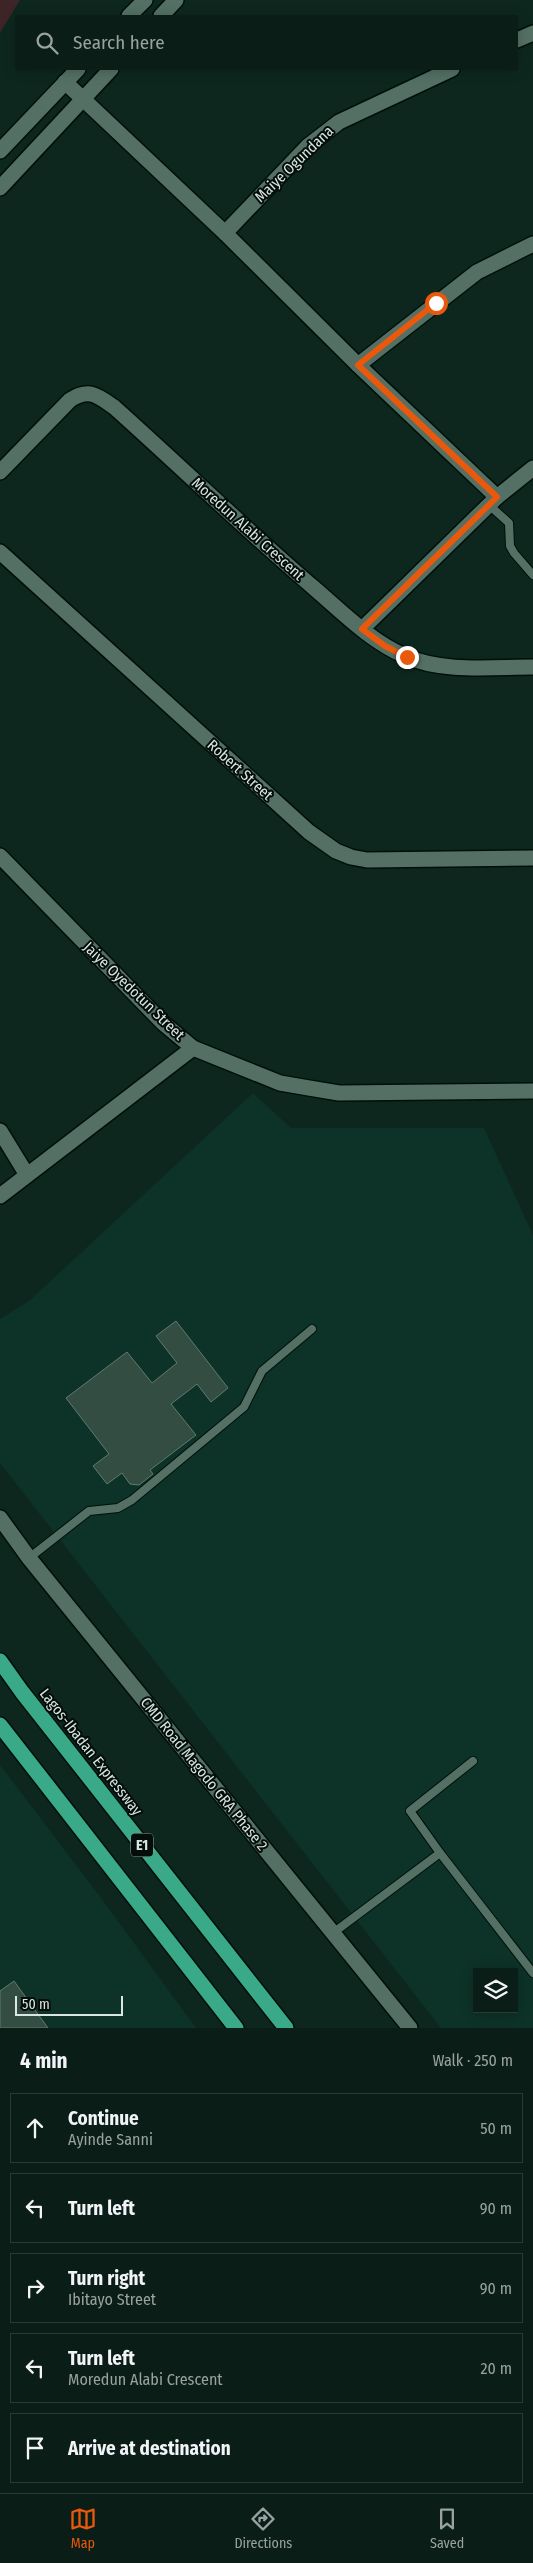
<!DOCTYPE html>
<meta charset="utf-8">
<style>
body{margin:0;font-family:"Fira Sans Condensed",sans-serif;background:#132620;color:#f1f3f6}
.controls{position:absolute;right:15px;bottom:15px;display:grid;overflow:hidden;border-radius:0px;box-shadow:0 2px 12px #0003}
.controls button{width:45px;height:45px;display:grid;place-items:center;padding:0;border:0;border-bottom:1px solid #2a3b36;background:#0a1d17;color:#f1f3f6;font:25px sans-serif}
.scale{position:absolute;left:15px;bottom:12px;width:108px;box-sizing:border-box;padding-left:5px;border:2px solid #d8e7e1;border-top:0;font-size:14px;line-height:18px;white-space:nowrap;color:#d8e7e1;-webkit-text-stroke:4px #040d0a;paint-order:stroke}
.stop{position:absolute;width:15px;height:15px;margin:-11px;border:4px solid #ea580c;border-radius:50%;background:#fff}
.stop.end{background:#ea580c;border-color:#fff;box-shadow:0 1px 5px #0008}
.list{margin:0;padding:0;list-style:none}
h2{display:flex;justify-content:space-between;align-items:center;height:65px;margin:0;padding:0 20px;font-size:21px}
h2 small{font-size:16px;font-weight:400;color:#99a2a1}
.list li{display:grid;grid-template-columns:32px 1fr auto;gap:15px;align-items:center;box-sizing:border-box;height:70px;margin:0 10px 10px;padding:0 10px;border:1px solid #2a3b36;border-radius:0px}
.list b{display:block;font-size:19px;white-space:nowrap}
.list p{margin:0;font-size:16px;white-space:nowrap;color:#99a2a1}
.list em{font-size:16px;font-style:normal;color:#99a2a1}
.icon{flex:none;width:28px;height:28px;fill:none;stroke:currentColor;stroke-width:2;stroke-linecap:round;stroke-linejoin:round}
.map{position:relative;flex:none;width:533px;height:2028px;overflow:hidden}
.search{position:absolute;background:#0a1d17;box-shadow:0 2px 12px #0003;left:15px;right:15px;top:15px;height:55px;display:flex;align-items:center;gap:12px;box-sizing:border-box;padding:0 18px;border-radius:0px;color:#99a2a1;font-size:19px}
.sheet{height:465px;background:#0a1d17}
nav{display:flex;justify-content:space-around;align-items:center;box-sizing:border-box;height:70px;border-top:1px solid #2a3b36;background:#0a1d17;font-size:14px;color:#99a2a1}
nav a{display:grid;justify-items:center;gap:2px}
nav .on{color:#ea580c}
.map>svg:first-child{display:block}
</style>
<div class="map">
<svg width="533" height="2028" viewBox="0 0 533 2028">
<rect width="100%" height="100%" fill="#0d271f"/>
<g fill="#0d3227" fill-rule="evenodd">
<path d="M253 1093 291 1128H484L533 1235V2028H441L0 1463V1319L29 1301ZM477 1972H514V2009H477Z"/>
<polygon points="0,1765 101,1898 196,2028 0,2028"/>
</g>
<polygon fill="#3d2427" points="0,0 20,0 0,33"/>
<g fill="#334d43" stroke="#5f7b70">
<polygon points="176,1321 228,1388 211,1402 197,1384 171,1404 196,1435 150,1470 153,1474 139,1485 130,1484 122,1473 107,1484 93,1466 109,1454 66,1398 127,1352 152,1383 177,1363 156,1336"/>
<polygon points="14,1981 48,2028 0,2028 0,1991"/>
</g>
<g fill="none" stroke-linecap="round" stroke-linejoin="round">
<g stroke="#001009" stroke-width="10">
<g id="service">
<polyline points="489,505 509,523 510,546 514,553 533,575"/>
<polyline points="29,1558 89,1511 118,1508 132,1500 244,1407 262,1371 312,1329"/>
<polyline points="440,1853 533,1973"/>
<polyline points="333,1933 440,1853 410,1811 473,1761"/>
</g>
</g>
<g stroke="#001009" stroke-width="18">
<g id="minor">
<polyline points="129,16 145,0"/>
<polyline points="161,16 176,0"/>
<polyline points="517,40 533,33"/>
<polyline points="65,82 225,233 358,365 497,497"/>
<polyline points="0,151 78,69"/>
<polyline points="0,188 111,69"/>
<polyline points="225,233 308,146 339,122 452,69"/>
<polyline points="358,365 477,272 533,244"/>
<path d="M0 472 70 400C89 388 97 395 114 407 181 467 246 530 314 588 342 612 370 641 405 656 443 673 492 667 533 667"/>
<polyline points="0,552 309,832 336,851 351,857 367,860 533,858"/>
<polyline points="362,629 497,497 533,468"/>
<polyline points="0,856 163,1023 193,1048 280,1083 309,1088 339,1093 533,1091"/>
<polyline points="0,1131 27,1175"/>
<polyline points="0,1196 193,1048"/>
</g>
</g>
<g stroke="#001009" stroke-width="18">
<polyline id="tertiary" points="0,1518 29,1558 410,2028"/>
</g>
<g stroke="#001009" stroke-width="18">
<g id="motorway">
<polyline points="0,1661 22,1692 286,2028"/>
<polyline points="0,1725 236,2028"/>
</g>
</g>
<use href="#service" stroke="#547065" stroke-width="8"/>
<use href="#minor" stroke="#547065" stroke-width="15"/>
<use href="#tertiary" stroke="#547065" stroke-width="15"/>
<use href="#motorway" stroke="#3aa988" stroke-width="15"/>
</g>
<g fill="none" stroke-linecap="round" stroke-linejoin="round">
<polyline stroke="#ea580c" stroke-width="6" points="407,657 385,646 362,629 497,497 358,365 436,303"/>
</g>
<g text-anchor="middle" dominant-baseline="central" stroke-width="4" stroke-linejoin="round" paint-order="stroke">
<rect fill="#040d0a" stroke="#98a6a0" stroke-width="1" x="131" y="1833.5" width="22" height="23" rx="4"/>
<g font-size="14" font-weight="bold" fill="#d8e7e1">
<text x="142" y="1845">E1</text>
</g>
<g font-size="15" fill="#d8e7e1" stroke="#040d0a">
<text transform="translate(294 164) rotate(-44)">Maiye Ogundana</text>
<text transform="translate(248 529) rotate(42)">Moredun Alabi Crescent</text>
<text transform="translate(240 770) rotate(42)">Robert Street</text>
<text transform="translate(134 991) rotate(44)">Jaiye Oyedotun Street</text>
<text transform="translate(91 1752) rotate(52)">Lagos-Ibadan Expressway</text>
<text transform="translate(204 1774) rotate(51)">CMD Road Magodo GRA Phase 2</text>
</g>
</g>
</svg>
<div class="controls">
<button><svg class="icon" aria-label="layers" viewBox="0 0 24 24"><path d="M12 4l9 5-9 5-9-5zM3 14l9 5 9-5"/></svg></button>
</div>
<div class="scale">50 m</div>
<div class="stop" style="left:436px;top:303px"></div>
<div class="stop end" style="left:407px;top:657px"></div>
<div class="search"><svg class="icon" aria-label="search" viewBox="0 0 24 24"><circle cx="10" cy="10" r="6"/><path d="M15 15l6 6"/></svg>Search here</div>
</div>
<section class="sheet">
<h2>4 min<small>Walk · 250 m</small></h2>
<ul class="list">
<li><svg class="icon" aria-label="ahead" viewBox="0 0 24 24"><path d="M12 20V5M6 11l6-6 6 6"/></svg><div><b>Continue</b><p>Ayinde Sanni</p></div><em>50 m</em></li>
<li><svg class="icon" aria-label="left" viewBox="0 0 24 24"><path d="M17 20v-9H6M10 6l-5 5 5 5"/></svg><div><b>Turn left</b></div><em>90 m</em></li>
<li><svg class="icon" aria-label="right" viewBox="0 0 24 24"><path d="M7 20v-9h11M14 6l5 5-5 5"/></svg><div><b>Turn right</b><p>Ibitayo Street</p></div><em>90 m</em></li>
<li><svg class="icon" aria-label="left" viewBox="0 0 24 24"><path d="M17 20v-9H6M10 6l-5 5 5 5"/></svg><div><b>Turn left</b><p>Moredun Alabi Crescent</p></div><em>20 m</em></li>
<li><svg class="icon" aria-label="arrive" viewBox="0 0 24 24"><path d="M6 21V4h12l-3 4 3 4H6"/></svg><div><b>Arrive at destination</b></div></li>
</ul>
</section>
<nav>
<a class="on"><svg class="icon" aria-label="map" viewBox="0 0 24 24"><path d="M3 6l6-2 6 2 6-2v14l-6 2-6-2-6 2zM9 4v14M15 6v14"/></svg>Map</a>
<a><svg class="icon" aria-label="directions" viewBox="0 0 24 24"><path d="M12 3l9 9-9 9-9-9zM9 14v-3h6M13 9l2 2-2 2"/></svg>Directions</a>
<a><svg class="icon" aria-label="saved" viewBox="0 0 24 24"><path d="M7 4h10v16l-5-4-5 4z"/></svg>Saved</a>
</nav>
